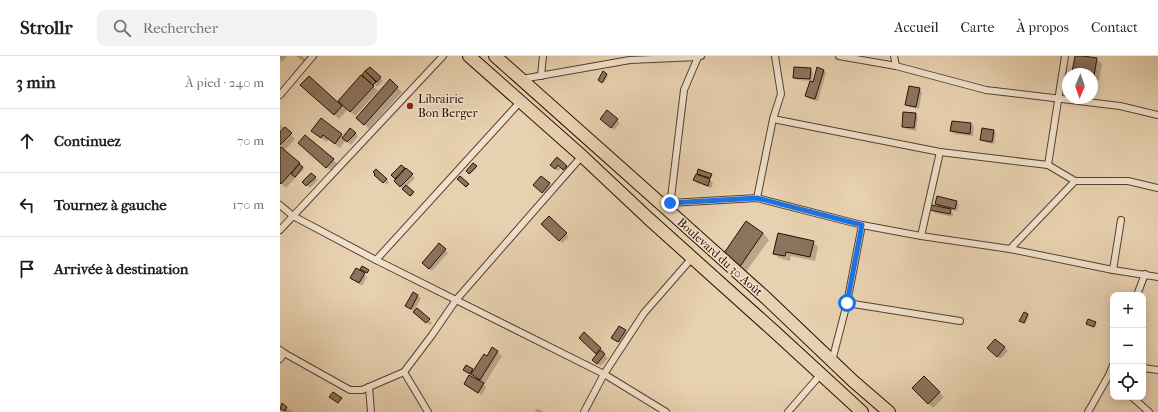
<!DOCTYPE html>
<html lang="fr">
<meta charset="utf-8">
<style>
body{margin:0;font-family:"IM FELL French Canon",serif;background:#f2f2f2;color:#202124}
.controls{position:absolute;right:12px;bottom:12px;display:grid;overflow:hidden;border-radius:8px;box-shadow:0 2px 10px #0003}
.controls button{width:36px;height:36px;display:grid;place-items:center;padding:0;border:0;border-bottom:1px solid #e0e0e0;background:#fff;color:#202124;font:20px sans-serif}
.compass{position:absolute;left:782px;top:12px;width:36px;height:36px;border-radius:50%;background:#fff;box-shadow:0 2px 10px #0003;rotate:182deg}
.stop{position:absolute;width:12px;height:12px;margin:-9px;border:3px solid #1a73e8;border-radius:50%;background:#fff}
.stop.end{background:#1a73e8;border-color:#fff;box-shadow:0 1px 4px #0008}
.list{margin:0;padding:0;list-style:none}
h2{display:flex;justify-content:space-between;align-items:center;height:52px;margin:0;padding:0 16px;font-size:17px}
h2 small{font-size:13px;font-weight:400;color:#757577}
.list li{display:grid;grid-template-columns:26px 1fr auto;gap:12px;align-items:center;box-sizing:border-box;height:64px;padding:0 16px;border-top:1px solid #e0e0e0}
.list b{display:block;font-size:15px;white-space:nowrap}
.list em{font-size:13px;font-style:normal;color:#757577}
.icon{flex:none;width:22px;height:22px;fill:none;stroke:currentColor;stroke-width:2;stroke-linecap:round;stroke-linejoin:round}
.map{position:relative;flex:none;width:878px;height:356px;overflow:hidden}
header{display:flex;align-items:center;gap:24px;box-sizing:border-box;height:56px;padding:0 20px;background:#fff;border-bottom:1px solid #e0e0e0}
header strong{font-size:19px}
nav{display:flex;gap:22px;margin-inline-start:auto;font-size:14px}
.search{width:280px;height:36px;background:#f2f2f2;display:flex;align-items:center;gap:10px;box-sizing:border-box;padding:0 14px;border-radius:8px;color:#757577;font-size:15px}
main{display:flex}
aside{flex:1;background:#fff}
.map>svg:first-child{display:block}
</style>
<header>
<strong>Strollr</strong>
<div class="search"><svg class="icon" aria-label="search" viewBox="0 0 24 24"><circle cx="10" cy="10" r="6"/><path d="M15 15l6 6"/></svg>Rechercher</div>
<nav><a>Accueil</a><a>Carte</a><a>À propos</a><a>Contact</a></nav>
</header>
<main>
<aside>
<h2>3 min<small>À pied · 240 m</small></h2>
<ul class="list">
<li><svg class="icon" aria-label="ahead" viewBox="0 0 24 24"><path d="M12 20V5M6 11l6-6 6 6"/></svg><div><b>Continuez</b></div><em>70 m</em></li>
<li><svg class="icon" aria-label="left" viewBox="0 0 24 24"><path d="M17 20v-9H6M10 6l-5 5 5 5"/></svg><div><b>Tournez à gauche</b></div><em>170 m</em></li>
<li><svg class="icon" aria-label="arrive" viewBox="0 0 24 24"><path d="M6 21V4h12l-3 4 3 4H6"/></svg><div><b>Arrivée à destination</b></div></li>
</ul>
</aside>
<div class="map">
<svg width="878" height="356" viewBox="0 0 878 356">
<rect width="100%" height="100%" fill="#e8d1b0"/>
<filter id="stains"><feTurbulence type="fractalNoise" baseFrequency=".005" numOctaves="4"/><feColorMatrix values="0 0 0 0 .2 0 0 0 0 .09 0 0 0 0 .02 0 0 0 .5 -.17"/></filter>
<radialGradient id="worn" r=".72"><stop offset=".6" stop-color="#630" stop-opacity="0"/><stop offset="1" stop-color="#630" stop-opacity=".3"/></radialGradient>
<g fill="#0003">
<polygon points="0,0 7,0 2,6 0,4"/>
<polygon points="16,0 22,0 26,4 24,6"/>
<polygon points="796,0 817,3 822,8 819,24 812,23 812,18 795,18 793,16"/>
<polygon points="90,12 103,25 97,31 84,19"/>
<polygon points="530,13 533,16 532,27 543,14 546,17 538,45 529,43 526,40 531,25 517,24 514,21"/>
<polygon points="323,17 328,20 324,27 320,25"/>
<polygon points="82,20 98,35 75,60 68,53 59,63 26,34 57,47"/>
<polygon points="110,25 122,36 89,73 82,66"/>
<polygon points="639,33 642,36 639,53 630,51 626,48"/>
<polygon points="327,56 340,67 334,74 324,66"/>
<polygon points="635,58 638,61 636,75 626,73 623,70"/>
<polygon points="41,64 64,81 70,73 78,80 71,89 66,84 60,92 49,83 46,86 33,75"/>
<polygon points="0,68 15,83 4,95 24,113 6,132 0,126"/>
<polygon points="691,68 694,71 693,80 674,78 671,75"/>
<polygon points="713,74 716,77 714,88 704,86 701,83"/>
<polygon points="24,92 53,104 58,108 51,115"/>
<polygon points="277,102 289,114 287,116 281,112 278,115 271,109"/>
<polygon points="193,108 197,112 191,118 187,115"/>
<polygon points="121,110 135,122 126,131 134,138 131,141 115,125 117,124 113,119"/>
<polygon points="96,115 109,126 107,129 95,119"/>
<polygon points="418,117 431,118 432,120 431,123 427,121 433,127 431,132 417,127 414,124 421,121"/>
<polygon points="31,118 38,124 30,132 24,126"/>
<polygon points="262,121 273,131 266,139 255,129"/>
<polygon points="676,146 679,149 677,155 670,154 673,157 673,161 655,157 652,154 660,152 656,148"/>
<polygon points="269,161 289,181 282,187 263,168"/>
<polygon points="483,177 489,184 465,217 449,206"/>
<polygon points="533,186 538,191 535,205 511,200 510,205 499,202 494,197"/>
<polygon points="159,188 168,197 152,215 146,210"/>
<polygon points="76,214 87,221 82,230 71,222"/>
<polygon points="133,237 141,242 136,252 152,267 150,269 134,255 129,253 126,250"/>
<polygon points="747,259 749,260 745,268 742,266 741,265"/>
<polygon points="345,275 348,278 341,288 335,284"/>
<polygon points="304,278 324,295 322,297 328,302 321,310 316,307 318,298 300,282"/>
<polygon points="716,284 728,295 720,303 711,295"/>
<polygon points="217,296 222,300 204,329 206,331 202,339 188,331 185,328 198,324 192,318 191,319 186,315 192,314 194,315 207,301"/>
<polygon points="644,322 664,341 653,352 634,332"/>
<polygon points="2,349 8,353 14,356 6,356 1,353 0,352"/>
<polygon points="256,353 261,354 263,356 255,356"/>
</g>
<g fill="#8c735d" stroke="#280e03">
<polygon points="795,0 803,0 817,2 814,20 812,20 812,18 792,16"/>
<polygon points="90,11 101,21 97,26 85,15"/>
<polygon points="514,11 531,12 530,23 513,22"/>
<polygon points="537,11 544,14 535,43 525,40 530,25 533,26"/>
<polygon points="85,15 96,26 93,29 82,19"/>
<polygon points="323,15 327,18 322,27 318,24"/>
<polygon points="81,19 94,30 70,56 58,45"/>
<polygon points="29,20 62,50 54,59 20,29"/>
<polygon points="110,23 118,31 84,69 76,62"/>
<polygon points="629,30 640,32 636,51 625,49"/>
<polygon points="327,54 338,63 331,72 320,63"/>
<polygon points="623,56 636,57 634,72 622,71"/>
<polygon points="41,62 62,78 55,88 43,79 41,82 31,75"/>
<polygon points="672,65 691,67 690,78 670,75"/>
<polygon points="5,71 12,77 0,89 0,76"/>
<polygon points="70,72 76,77 67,86 62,82"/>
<polygon points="702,72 714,74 712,86 700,84"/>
<polygon points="25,79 54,103 46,112 18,87"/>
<polygon points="1,91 20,107 1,128 0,127 0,92"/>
<polygon points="277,101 287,110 283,114 278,109 275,113 270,109"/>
<polygon points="193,107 197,110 189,118 186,115"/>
<polygon points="19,108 23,111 15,121 11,118"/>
<polygon points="121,109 125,112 115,123 111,119"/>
<polygon points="126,112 133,118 120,131 114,125"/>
<polygon points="96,113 107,123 103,127 94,119 95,118 93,116"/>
<polygon points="418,113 432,118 430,122 417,118"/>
<polygon points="31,117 36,121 26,130 22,126"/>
<polygon points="416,118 430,123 428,130 413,124"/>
<polygon points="180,120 189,128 186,131 177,123"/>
<polygon points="261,120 270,127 262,137 253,129"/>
<polygon points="126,129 134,136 130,140 122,133"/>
<polygon points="657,140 677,145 675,153 655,148"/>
<polygon points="652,149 671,153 670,158 650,154"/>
<polygon points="269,160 287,177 279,185 261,168"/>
<polygon points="466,165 483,177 459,212 442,200"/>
<polygon points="498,177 534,185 530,201 506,196 505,200 493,198"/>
<polygon points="159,187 166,193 149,213 142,207"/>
<polygon points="82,210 89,214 87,217 80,213"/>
<polygon points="76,212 85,217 79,227 70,222"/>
<polygon points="133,236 138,239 131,253 125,250"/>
<polygon points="137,252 150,263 146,267 133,256"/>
<polygon points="744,256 748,258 744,267 739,265"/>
<polygon points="808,263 816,266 814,271 806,268"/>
<polygon points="339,270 346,274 338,286 331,282"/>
<polygon points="304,276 321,292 316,298 299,282"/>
<polygon points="715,283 725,291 717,301 707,292"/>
<polygon points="212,291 218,295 200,324 191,318 204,298 207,300"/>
<polygon points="320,294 325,298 317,308 312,304"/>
<polygon points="186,309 193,313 190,318 183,314"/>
<polygon points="189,319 204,327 198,337 184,328"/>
<polygon points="644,320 660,336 648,348 632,332"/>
<polygon points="53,336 62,342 58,347 49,341"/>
<polygon points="2,347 7,351 5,355 0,353"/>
</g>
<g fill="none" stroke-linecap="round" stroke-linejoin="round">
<g stroke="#583f2e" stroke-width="8">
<g id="street">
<polyline points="559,0 616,10 706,34 840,50 878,59"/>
<polyline points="614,0 616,10"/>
<polyline points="261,20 263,0"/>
<polyline points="242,23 350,4 418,1 421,0"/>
<polyline points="0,39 33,0"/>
<polyline points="493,63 660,96 768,109 795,125"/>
<polyline points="768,109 785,0"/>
<polyline points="477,142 493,63 501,38 495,0"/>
<polyline points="390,147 477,142 582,169 641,180 730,193 833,214 878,221"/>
<polyline points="0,149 13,160 96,204 324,318 386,356"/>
<polyline points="390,150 404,34 418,1"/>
<polyline points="0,174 163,0"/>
<polyline points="641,180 660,96"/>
<polyline points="730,193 795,125 848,125 878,132"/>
<polyline points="96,204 240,46"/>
<polyline points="833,214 841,164"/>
<polyline points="857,239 865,218"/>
<polyline points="567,247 680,265"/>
<polyline points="0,294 4,297 0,303"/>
<polyline points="4,297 70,334 82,334 124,316"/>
<polyline points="552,305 567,247 582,169"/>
<polyline points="863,312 878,314"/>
<polyline points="89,331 91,356"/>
<polyline points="852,341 869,356"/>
<polyline points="148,356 124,316 152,279 176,244 302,100"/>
<polyline points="304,356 324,318 364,257 412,202"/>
<polyline points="508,356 541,318"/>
<polyline points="808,356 829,319 833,309"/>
</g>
</g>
<g stroke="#280e03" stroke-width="14">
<g id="highway">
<polyline points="189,0 302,100 369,163 496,277 582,356"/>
<polyline points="215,0 389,155 486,242 573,325 609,356"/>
</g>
</g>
<use href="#street" stroke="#f0e1cc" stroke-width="6"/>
<use href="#highway" stroke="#e8d1b0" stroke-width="12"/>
</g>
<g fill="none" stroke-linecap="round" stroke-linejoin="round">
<polyline stroke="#1a73e8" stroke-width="5" points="390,147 477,142 582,169 567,247"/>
</g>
<circle fill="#8f2418" stroke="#f0e1cc" stroke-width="1.5" cx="130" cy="50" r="4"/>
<g text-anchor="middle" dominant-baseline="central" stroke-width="3" stroke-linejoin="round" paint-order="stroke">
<g font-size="12" fill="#280e03" stroke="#f0e1cc" text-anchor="start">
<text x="138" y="43">Librairie<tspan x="138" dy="14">Bon Berger</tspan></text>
</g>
<g font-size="12" fill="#280e03" stroke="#f0e1cc">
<text transform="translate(440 201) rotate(42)">Boulevard du 30 Août</text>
</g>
</g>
<rect width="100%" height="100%" filter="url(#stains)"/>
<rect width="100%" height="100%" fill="url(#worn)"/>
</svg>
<div class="controls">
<button>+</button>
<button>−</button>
<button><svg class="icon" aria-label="locate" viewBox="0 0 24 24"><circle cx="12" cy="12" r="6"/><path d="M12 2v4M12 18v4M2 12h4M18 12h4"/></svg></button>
</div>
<svg class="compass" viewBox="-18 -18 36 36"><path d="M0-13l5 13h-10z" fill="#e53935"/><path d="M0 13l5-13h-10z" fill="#757577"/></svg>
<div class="stop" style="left:567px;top:247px"></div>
<div class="stop end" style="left:390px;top:147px"></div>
</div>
</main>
